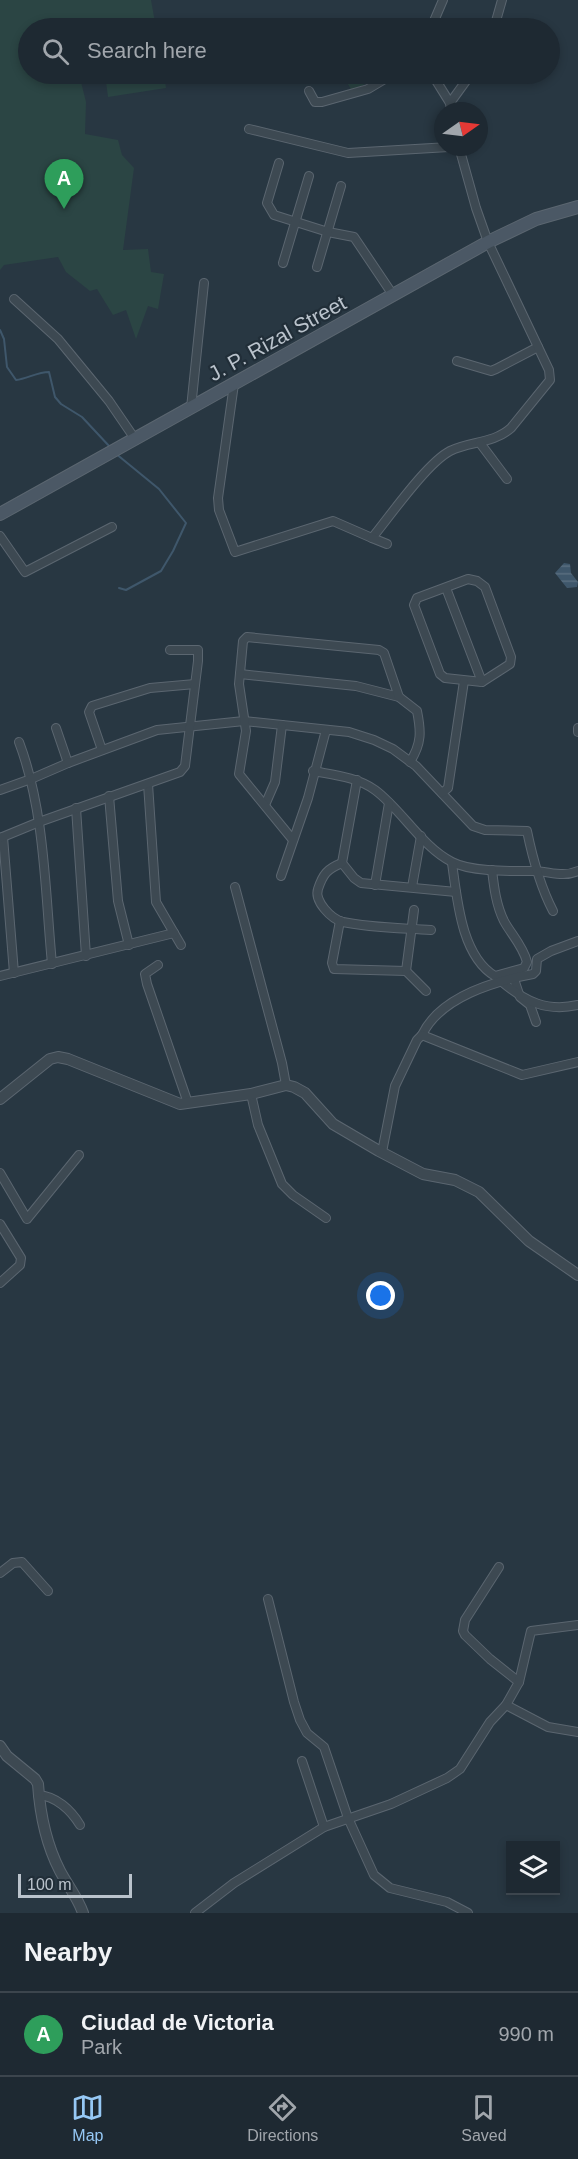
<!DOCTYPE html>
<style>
body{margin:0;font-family:Arial,sans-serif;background:#2b353e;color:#f1f3f6}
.controls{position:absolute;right:18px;bottom:18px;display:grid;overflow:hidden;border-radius:0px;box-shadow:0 3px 9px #0003}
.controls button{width:54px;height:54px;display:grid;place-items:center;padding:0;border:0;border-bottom:2px solid #3c454d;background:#1e2932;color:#f1f3f6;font:30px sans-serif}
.compass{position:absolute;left:434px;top:102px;width:54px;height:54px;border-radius:50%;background:#1e2932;box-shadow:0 3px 9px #0003;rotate:76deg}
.scale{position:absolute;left:18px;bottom:15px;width:114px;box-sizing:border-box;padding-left:6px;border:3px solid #bac3cc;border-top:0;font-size:16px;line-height:21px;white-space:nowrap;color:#bac3cc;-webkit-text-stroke:4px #212e38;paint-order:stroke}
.you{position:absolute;left:381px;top:1296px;width:21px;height:21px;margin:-15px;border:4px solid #fff;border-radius:50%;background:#1a73e8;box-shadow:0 0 0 9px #1a73e833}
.badge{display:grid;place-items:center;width:39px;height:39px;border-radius:50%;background:#96c8f5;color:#fff;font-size:20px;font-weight:700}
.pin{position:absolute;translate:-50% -50px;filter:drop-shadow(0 2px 3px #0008)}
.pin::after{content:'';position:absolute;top:32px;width:21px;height:18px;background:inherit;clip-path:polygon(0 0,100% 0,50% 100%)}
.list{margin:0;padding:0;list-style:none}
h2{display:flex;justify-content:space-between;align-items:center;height:78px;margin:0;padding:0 24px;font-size:26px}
h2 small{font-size:20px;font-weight:400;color:#a1a6ac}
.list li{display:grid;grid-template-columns:39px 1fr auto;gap:18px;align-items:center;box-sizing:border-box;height:84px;padding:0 24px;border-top:2px solid #3c454d}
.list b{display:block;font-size:22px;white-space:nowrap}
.list p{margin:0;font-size:20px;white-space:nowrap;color:#a1a6ac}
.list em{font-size:20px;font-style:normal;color:#a1a6ac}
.icon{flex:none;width:33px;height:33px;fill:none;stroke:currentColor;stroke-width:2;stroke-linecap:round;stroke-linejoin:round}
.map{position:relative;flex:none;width:578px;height:1913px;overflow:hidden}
.search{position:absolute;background:#1e2932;box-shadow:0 3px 9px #0003;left:18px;right:18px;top:18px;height:66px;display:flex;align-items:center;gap:15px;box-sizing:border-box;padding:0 21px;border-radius:33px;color:#a1a6ac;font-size:22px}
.sheet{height:162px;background:#1e2932}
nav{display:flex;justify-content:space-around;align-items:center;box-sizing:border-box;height:84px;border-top:2px solid #3c454d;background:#1e2932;font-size:16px;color:#a1a6ac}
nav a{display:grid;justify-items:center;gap:3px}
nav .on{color:#96c8f5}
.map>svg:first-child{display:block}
</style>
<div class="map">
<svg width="578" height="1913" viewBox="0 0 578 1913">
<defs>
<pattern id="water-rules" width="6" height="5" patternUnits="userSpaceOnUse" patternTransform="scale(1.5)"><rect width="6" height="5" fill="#3f576b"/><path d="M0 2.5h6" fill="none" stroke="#596e7f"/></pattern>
</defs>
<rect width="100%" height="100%" fill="#283742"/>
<g fill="#2b4544">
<polygon points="0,0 151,0 156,28 28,28 28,74 79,74 86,102 85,134 118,140 122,155 134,168 123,250 148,249 151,272 164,274 158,309 148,306 136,339 126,310 113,315 97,289 90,291 66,272 58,257 4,265 0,270"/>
<polygon points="105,74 164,74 166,88 108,97"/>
<polygon points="342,74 383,74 352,91"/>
</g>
<polygon fill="url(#water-rules)" points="564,563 570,564 571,573 578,582 577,587 567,588 555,573"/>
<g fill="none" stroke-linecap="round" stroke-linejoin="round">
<g stroke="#3f576b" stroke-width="2">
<path d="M0 330 4 339 7 367 16 380C27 379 37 372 49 372L55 397 61 404 82 417 110 447"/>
<polyline points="115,453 159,489 186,523 173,551 161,571 126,590 119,588"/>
</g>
<g stroke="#5b6670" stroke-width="10">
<g id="minor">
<polyline points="431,28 443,0"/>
<polyline points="494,28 502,0"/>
<polyline points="432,74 450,103 451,111"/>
<polyline points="309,91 315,102 322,102 368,89 393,74"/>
<polyline points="450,103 471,74"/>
<polyline points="249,129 348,153 449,147"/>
<polyline points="279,163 267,203 274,215 328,232 354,237 393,295"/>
<polyline points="283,263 309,176"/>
<polyline points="317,267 341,186"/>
<polyline points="14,299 58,339 109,401 135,439"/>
<polyline points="457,361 491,371 496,369 538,347"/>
<path d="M234 384 218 498 219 510 235 552 333 521 372 538C390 516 427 463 450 451 470 441 493 444 511 428L550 380 549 370 488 242 476 208 459 147"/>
<polyline points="191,408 204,283"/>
<polyline points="480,443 507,479"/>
<polyline points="0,536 25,572 112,527"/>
<polyline points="372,538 387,544"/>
<polygon points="468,579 477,581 485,587 511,657 510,664 482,682 445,678 440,674 414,605 417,598"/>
<polyline points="446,588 482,682"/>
<path d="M240 674 356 686 399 697 417 711C421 731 422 743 410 762"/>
<polyline points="56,728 68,763"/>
<polyline points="578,728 578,732"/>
<path d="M19 742C45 811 45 891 52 964"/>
<polyline points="102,750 89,712 92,706 150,688 195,684"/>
<path d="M313 771C334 775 357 777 375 790 401 809 422 847 452 862 471 872 511 871 533 871 549 871 562 878 578 871"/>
<polyline points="357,780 342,863 354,878 361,883 456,892"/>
<polyline points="148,784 156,902 181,945"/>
<path d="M0 790 31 779 68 763 157 730 244 721 349 732 374 740 393 749 416 766 473 826 485 830 527 831C533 860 540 886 553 911"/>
<polyline points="442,793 448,788 464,681"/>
<polyline points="109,796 118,901 129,945"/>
<polyline points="265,805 275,782 282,725"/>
<polyline points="76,808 86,956"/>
<polyline points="3,837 14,973"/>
<polyline points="0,838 39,822 180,772 185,766 198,661 198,650 170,650"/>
<polyline points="293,840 239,774 246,731 239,684 243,641 247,637 379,650 384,653 399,697"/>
<path d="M342 863C327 869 323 874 318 889 314 901 331 919 343 922 371 928 403 928 431 930"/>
<path d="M452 863C457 898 461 956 495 976L524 968 527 962C523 946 511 934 504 921 496 905 494 887 492 870"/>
<polyline points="281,876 308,798 326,730"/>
<polyline points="375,885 389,803"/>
<polyline points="235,887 282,1063 286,1085"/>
<polyline points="412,887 421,836"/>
<polyline points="340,921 332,963 334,969 406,971 426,991"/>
<polyline points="158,965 145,974 147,984 188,1103"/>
<polyline points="406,971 414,910"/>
<polyline points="0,976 174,933"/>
<polyline points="514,979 520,997 530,1005 536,1022"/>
<path d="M502 982C526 1002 547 1012 578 1005"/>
<path d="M422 1035C440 997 495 981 533 974L536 971 537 959 551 951 578 941"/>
<polyline points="251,1094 258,1125 282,1184 293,1195 326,1218"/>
<polyline points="382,1152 395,1086 417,1040 422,1035 522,1075 578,1062"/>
<polyline points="0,1173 27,1219 79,1155"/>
<polyline points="0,1224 21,1258 20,1265 0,1283"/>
<polyline points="499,1567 465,1620 463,1631 465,1635 490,1659 519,1682 506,1705"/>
<polyline points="0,1573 13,1563 22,1562 48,1591"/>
<polyline points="268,1599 294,1702 300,1720 307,1733 324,1747 348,1818 374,1875 390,1888 447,1902 468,1913"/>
<polyline points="519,1682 531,1631 578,1625"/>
<polyline points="302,1761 324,1827"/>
<path d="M38 1795C56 1796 71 1810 80 1825"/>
<polyline points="195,1913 234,1883 324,1827 391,1804 447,1778 460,1769 490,1722 506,1705 548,1727 578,1732"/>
</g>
</g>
<g stroke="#5b6670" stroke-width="12">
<g id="tertiary">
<polyline points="0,1099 50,1059 58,1057 68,1059 180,1104 251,1094 286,1085 294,1087 305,1093 333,1124 379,1151 423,1174 455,1180 479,1192 529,1241 578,1275"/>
<path d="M0 1746 7 1756 35 1779 38 1784C40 1814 46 1844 60 1871 68 1886 78 1898 83 1913"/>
</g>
</g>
<g stroke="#5b6670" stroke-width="14">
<polyline id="secondary" points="0,514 488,242 536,219 578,207"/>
</g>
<use href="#minor" stroke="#3d4952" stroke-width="8"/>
<use href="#tertiary" stroke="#3d4952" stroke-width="10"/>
<use href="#secondary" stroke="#4b5865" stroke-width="12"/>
</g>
<g text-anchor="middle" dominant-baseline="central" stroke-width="4.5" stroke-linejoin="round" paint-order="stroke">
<g font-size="21" fill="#bac3cc" stroke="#212e38">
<text transform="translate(277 338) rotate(-29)">J. P. Rizal Street</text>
</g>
</g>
</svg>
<div class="controls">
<button><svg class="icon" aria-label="layers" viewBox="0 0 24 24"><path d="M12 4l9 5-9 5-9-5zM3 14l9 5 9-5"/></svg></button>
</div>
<svg class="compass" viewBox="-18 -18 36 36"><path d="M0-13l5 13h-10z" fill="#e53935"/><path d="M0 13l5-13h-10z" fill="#a1a6ac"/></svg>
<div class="scale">100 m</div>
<div class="you"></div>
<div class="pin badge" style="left:64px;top:209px;background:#2e9e5b">A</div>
<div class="search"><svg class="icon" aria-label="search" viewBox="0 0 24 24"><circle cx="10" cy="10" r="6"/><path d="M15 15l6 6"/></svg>Search here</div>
</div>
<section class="sheet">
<h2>Nearby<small></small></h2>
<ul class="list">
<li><span class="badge" style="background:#2e9e5b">A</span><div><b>Ciudad de Victoria</b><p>Park</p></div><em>990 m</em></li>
</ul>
</section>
<nav>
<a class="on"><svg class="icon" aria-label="map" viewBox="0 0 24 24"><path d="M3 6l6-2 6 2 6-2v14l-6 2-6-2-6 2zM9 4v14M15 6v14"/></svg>Map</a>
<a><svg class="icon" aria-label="directions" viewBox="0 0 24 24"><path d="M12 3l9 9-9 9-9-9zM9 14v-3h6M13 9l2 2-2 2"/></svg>Directions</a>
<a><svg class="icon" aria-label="saved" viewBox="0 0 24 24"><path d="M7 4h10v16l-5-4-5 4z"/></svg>Saved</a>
</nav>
